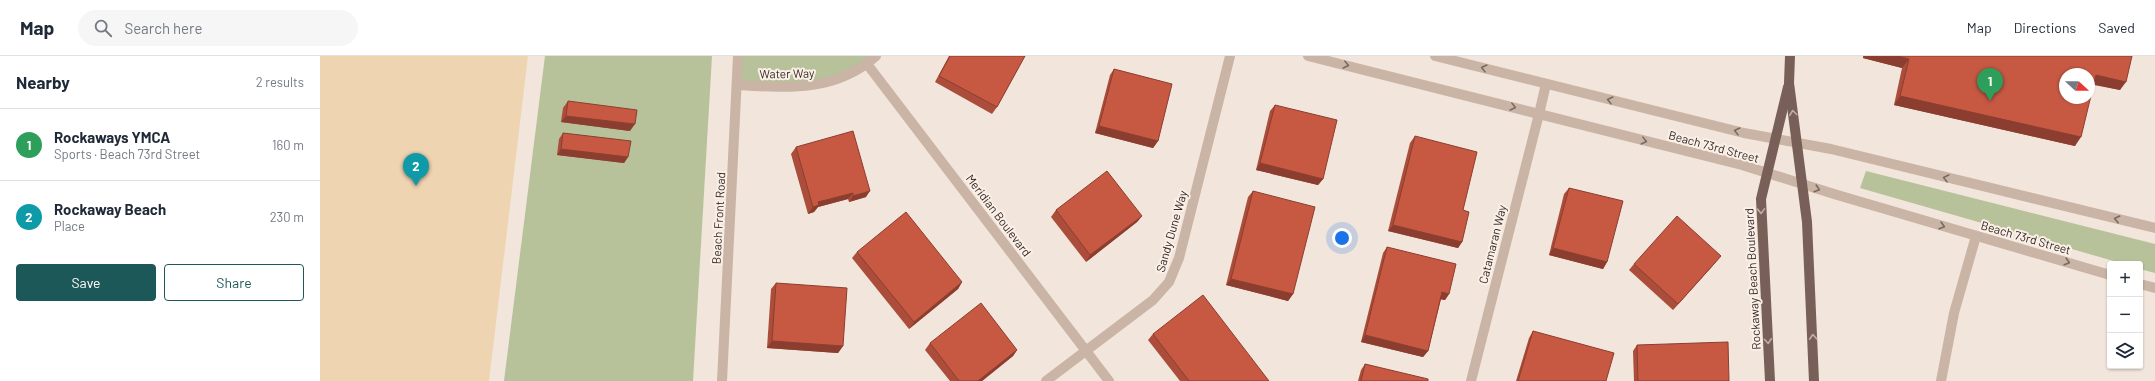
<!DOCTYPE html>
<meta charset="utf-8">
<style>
body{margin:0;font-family:Barlow,sans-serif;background:#f6f6f7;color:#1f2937}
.controls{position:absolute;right:12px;bottom:12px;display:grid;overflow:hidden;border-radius:4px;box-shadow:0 1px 3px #0004}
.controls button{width:36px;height:36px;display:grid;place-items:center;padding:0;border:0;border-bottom:1px solid #e0e1e3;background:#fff;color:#1f2937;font:20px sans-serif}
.compass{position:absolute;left:1739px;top:12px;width:36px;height:36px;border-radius:50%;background:#fff;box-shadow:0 1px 3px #0004;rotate:111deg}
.you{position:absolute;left:1022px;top:182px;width:14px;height:14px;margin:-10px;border:3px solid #fff;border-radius:50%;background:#1a73e8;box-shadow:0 0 0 6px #1a73e833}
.badge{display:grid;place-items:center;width:26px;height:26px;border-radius:50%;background:#1c5857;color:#fff;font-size:13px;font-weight:700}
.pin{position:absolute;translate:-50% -33px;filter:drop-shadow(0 1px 2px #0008)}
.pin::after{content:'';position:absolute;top:21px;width:14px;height:12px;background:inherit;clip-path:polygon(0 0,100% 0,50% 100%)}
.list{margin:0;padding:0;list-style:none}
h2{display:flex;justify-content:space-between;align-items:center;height:52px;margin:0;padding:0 16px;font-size:17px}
h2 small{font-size:13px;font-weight:400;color:#747a83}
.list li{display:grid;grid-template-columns:26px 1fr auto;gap:12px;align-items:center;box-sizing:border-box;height:72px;padding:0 16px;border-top:1px solid #e0e1e3}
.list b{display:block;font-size:15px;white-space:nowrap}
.list p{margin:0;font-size:13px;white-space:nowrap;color:#747a83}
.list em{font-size:13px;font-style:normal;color:#747a83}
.actions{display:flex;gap:8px;padding:12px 16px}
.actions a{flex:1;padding:9px 0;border:1px solid #1c5857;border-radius:4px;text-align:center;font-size:14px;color:#1c5857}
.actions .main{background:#1c5857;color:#fff}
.icon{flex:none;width:22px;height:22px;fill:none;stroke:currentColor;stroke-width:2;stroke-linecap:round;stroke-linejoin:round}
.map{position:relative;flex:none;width:1835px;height:325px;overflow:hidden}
header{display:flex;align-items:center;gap:24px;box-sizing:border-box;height:56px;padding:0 20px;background:#fff;border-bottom:1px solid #e0e1e3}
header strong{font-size:19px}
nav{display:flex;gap:22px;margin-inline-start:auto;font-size:14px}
.search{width:280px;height:36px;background:#f6f6f7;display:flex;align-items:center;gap:10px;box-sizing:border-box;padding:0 14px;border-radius:22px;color:#747a83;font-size:15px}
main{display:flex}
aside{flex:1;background:#fff}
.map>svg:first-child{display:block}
</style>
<header>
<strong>Map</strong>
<div class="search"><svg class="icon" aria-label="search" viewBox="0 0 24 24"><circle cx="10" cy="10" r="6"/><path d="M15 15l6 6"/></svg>Search here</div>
<nav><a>Map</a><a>Directions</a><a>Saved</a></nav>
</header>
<main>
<aside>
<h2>Nearby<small>2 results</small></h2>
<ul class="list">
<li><span class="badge" style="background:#2e9e5b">1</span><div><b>Rockaways YMCA</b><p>Sports · Beach 73rd Street</p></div><em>160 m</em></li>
<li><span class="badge" style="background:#0f9aa8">2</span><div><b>Rockaway Beach</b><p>Place</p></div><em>230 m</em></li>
</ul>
<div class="actions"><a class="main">Save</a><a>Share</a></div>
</aside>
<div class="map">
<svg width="1835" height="325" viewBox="0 0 1835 325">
<rect width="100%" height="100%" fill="#f2e5db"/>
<g fill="#b7c19a">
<polygon points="225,0 392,0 373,325 184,325"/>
<polygon points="418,0 556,0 513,25 418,29"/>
<polygon points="1546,115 1835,188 1835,217 1820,213 1820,208 1804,208 1540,132"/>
</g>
<polygon fill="#eed4b1" points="0,0 208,0 169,325 0,325"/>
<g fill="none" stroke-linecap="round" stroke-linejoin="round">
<g stroke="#cab4a6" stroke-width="10">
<polyline points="1219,58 1226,28"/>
<polyline points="1621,325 1634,257 1656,180"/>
</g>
<g stroke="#cab4a6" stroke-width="10">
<polyline points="547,8 789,325"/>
<path d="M418 29C468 32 516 36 556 0"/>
<polyline points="402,325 418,0"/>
<polyline points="726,325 833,244 849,226 859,202 910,0"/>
<polyline points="1151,325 1219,58"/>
</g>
<g stroke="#cab4a6" stroke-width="10">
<polyline points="988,0 1422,109 1514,138 1790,219"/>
<polyline points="1115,0 1424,77 1511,93 1835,172"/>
<polyline points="1820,228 1835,232"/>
</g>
<g stroke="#786058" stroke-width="10">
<polyline points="1470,0 1469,27 1487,166 1494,325"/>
<polyline points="1450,325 1441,143 1468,31"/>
</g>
</g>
<g fill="#ab4d3a">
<polygon points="629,0 705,0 677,51 672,58 615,26"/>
<polygon points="1543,0 1812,0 1800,34 1773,28 1755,90 1574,49 1582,12 1543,2"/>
<polygon points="794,13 838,85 833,92 775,77 790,19"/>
<polygon points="248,45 310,75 241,66 243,52"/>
<polygon points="955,49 1003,123 998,129 936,114 950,55"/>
<polygon points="243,77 308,101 304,107 237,99 239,83"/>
<polygon points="1095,80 1143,154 1142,186 1138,192 1068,175 1090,87"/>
<polygon points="476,91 546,141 529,146 528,143 498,151 494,156 488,158 471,98"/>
<polygon points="1249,132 1287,206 1283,213 1229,199 1244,138"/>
<polygon points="933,135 973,238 968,245 906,229 928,141"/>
<polygon points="736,154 822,160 817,166 766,206 731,161"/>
<polygon points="1067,191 1129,238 1125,244 1121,243 1108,295 1103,301 1041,286 1063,197"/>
<polygon points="537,196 642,226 638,233 589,273 532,202"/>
<polygon points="1396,206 1353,254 1309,214 1314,208"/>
<polygon points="456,227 523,290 518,297 447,292 451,233"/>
<polygon points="1213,275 1286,325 1196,325 1209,282"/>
<polygon points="833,278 949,325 860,325 828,284"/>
<polygon points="610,287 697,294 693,300 662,325 630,325 605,294"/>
<polygon points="1317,289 1409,325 1314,325 1313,295"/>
<polygon points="1045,308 1108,325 1038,325 1041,314"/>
</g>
<g fill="#8b3e2f">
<polygon points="1544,0 1578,0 1589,3 1582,12 1543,2"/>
<polygon points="1776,19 1806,26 1800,34 1769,28"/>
<polygon points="1580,40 1761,81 1755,90 1574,49"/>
<polygon points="246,60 315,68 310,75 241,66"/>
<polygon points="779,70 838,85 833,92 775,77"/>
<polygon points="241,93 308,101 304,107 237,99"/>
<polygon points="940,107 1003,123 998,129 936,114"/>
<polygon points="550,135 546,141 529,146 533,140"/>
<polygon points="533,137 528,143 498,151 494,156 488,158 493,151 498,146"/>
<polygon points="822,160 817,166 766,206 770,199"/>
<polygon points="1073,169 1142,186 1138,192 1068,175"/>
<polygon points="1233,192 1287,206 1283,213 1229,199"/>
<polygon points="1401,200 1396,206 1353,254 1358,248"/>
<polygon points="911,223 973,238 968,245 906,229"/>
<polygon points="642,226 638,233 589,273 594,266"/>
<polygon points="1122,236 1129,238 1125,244 1118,243"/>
<polygon points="1045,279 1108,295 1103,301 1041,286"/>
<polygon points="452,285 523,290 518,297 447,292"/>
<polygon points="697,294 693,300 662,325 658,325"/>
</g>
<g fill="#c75943" stroke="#8b3e2f" fill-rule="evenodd">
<polygon points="630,0 705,0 677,51 619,20"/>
<path d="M1578 0H1812L1806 26 1776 19 1761 81 1580 40 1589 3ZM1745 18H1769V42H1745Z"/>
<polygon points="794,13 852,28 838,85 779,70"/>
<polygon points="248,45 317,54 315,68 246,60"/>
<polygon points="955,49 1017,64 1003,123 940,107"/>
<polygon points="533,75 550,135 533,140 533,137 498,146 499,149 493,151 476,91"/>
<polygon points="243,77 311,85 308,101 241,93"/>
<polygon points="1095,80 1157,96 1143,154 1149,156 1142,186 1073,169"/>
<polygon points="787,115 822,160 770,199 736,154"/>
<polygon points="1249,132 1303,145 1287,206 1233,192"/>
<polygon points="933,135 995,151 973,238 911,223"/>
<polygon points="586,156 642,226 594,266 537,196"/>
<polygon points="1357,160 1401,200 1358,248 1314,208"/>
<polygon points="1067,191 1136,208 1129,238 1122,236 1108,295 1045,279"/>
<polygon points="456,227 527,232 523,290 452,285"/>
<polygon points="883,239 949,325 869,325 833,278"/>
<polygon points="661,247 697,294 658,325 639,325 610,287"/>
<polygon points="1213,275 1294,297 1286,325 1198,325"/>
<polygon points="1408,286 1409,325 1318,325 1317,289"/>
<polygon points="1045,308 1108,323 1108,325 1041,325"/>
</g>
<defs><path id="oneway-chevron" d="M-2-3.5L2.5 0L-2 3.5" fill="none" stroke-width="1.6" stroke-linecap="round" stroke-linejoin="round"/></defs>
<g stroke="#796960">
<use href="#oneway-chevron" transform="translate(1026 9) rotate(14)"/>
<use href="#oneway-chevron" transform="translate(1164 12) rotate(-166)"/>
<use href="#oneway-chevron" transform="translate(1290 44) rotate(-166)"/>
<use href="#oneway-chevron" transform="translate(1193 51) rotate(14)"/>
<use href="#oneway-chevron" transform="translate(1417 75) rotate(-166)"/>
<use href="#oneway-chevron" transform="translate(1324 85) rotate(14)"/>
<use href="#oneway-chevron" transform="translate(1626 122) rotate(-166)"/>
<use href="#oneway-chevron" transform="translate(1497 133) rotate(18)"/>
<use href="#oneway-chevron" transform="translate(1797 163) rotate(-167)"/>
<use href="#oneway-chevron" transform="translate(1622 170) rotate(16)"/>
<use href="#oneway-chevron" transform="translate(1747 206) rotate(16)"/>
</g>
<g stroke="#c0afa7">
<use href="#oneway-chevron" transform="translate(1473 57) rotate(-97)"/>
<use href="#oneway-chevron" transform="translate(1441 155) rotate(88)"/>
<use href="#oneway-chevron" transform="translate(1493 281) rotate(-93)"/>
<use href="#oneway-chevron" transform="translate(1448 285) rotate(86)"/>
</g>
<g text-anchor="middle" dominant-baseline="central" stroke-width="4" stroke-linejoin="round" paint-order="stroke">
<g font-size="12" fill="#362b27" stroke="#faf0e7">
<text transform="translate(467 17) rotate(-1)">Water Way</text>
<text transform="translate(1394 90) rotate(15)">Beach 73rd Street</text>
<text transform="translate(679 159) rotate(53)">Meridian Boulevard</text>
<text transform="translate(398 162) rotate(-87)">Beach Front Road</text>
<text transform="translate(851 175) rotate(-74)">Sandy Dune Way</text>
<text transform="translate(1706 181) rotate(16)">Beach 73rd Street</text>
<text transform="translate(1172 188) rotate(-76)">Catamaran Way</text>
<text transform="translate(1432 223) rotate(-93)">Rockaway Beach Boulevard</text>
</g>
</g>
</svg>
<div class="controls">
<button>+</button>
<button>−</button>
<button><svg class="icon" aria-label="layers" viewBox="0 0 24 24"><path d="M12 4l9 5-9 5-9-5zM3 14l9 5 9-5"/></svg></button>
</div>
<svg class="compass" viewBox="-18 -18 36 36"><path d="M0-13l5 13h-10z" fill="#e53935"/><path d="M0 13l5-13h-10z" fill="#747a83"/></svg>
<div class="you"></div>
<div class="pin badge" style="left:1670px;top:45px;background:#2e9e5b">1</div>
<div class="pin badge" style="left:96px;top:130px;background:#0f9aa8">2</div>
</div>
</main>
